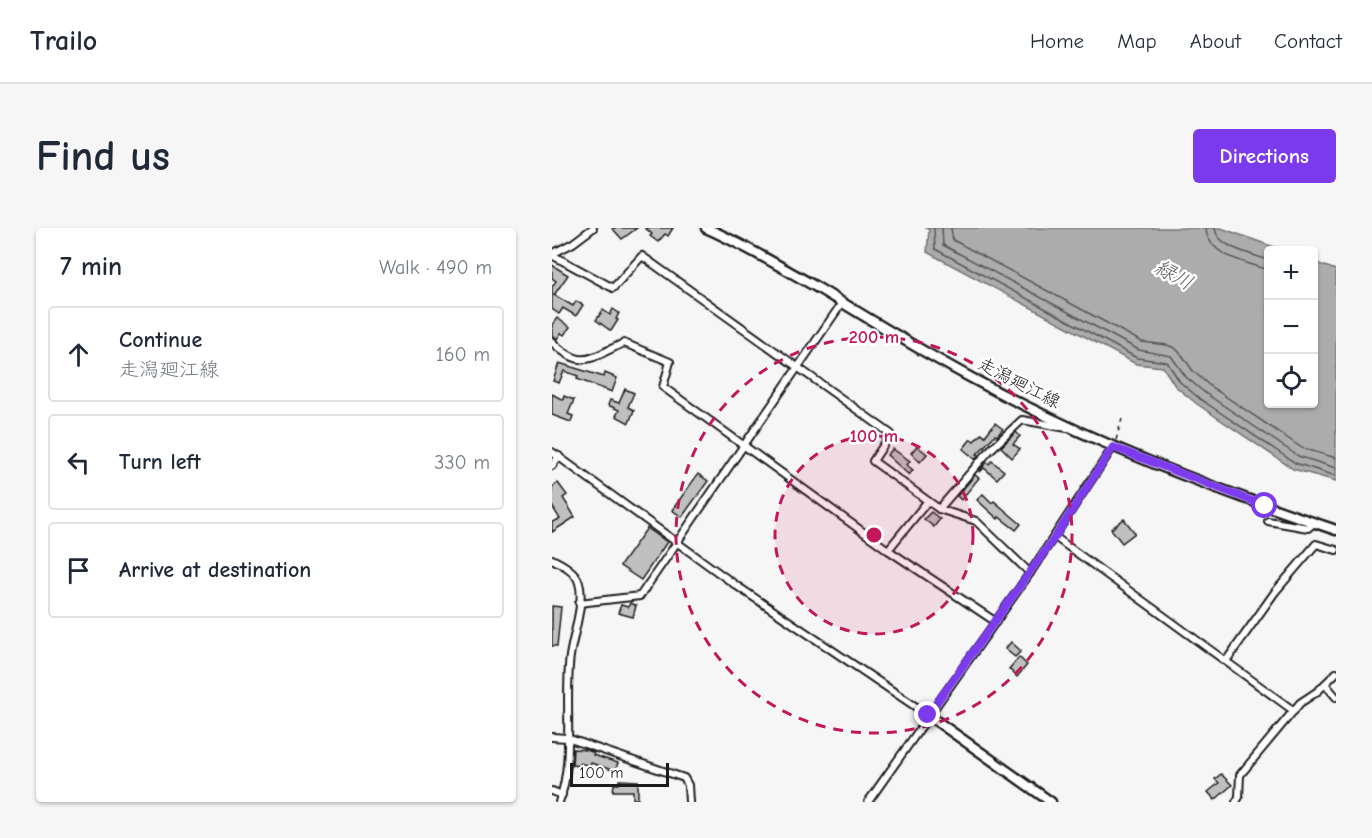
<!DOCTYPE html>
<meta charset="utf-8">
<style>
body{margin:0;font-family:"Comic Neue","Klee One",sans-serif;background:#f6f6f7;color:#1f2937}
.controls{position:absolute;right:18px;top:18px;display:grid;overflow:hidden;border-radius:6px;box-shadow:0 2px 4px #0004}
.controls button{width:54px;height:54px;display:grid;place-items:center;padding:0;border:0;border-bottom:2px solid #e0e1e3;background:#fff;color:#1f2937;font:30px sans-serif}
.scale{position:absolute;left:18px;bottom:15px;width:99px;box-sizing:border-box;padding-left:6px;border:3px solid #1c1c1c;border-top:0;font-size:16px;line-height:21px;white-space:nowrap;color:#1c1c1c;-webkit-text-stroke:4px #fff;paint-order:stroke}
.stop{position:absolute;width:18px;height:18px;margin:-14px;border:4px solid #7c3aed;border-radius:50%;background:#fff}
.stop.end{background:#7c3aed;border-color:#fff;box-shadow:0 2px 6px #0008}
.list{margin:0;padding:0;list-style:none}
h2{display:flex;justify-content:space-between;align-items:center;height:78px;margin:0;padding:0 24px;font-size:26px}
h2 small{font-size:20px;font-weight:400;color:#747a83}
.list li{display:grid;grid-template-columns:39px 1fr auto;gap:18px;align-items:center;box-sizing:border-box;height:96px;margin:0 12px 12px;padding:0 12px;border:2px solid #e0e1e3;border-radius:6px}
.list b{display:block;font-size:22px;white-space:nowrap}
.list p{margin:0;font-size:20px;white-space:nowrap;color:#747a83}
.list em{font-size:20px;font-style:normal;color:#747a83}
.icon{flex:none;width:33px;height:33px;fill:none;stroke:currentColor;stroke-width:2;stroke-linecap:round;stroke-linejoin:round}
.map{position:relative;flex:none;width:784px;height:574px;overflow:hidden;border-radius:6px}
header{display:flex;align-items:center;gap:36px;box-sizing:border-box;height:84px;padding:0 30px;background:#fff;border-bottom:2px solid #e0e1e3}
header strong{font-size:28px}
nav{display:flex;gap:33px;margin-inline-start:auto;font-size:21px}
.intro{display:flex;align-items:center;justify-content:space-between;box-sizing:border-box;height:144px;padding:0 36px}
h1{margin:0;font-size:42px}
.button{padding:15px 27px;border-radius:6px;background:#7c3aed;color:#fff;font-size:21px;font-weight:700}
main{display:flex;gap:36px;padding:0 36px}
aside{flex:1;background:#fff;border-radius:6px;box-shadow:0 2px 4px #0004}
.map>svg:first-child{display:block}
</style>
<header>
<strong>Trailo</strong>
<nav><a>Home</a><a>Map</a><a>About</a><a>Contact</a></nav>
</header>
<div class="intro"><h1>Find us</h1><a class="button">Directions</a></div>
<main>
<aside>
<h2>7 min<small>Walk · 490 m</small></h2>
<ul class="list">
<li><svg class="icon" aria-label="ahead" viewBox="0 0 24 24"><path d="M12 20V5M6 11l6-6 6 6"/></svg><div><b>Continue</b><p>走潟廻江線</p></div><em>160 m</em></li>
<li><svg class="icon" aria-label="left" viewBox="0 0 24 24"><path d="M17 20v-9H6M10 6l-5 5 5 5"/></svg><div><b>Turn left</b></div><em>330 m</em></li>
<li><svg class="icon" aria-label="arrive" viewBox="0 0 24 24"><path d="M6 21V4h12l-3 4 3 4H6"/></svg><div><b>Arrive at destination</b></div></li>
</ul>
</aside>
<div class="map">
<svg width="784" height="574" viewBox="0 0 784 574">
<rect width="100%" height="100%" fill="#f6f6f6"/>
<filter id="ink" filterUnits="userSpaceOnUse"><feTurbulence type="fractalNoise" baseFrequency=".0167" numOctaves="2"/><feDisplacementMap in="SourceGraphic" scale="12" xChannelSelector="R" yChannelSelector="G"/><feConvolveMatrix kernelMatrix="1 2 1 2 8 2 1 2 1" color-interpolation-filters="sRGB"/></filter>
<g filter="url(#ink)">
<polygon fill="#acacac" stroke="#727272" stroke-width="1.5" points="374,0 669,0 730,22 716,22 716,176 762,176 762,34 784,42 784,253 741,241 645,176 623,158 611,139 584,136 375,24 377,2"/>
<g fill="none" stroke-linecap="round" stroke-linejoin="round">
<g stroke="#565656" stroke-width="1.5">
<polyline points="382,0 383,21 585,130 615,134 628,154 648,171 743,235 784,248"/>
<polyline points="390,0 391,17 587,122 619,128 634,149 653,165 746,228 784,240"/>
<polyline points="399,0 401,12 590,114 615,117 623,120 630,127 641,143 658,158 750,220 784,230"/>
<path d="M654 0C655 28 695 34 716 42"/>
<path d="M663 0C664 19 700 26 716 32"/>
</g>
</g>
<g fill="#c0c0c0" stroke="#1c1c1c" stroke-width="1.5">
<polygon points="60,0 85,0 70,11"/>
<polygon points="93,0 121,0 116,8 113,6 106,14 98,8 100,6"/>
<polygon points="0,37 16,47 2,67 21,78 24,73 31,77 24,88 11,80 7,86 0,81 0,59 4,53 0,50"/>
<polygon points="61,81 67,85 64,91 66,92 59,103 44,92 51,82 58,87"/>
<polygon points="5,90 18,99 12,107 9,105 5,111 0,108 0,97"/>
<polygon points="7,135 52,149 53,145 65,150 60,164 25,151 26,148 12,143 7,155 1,153"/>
<polygon points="73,161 82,165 76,179 82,182 77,195 64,188 67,182 56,177 58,172 67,175"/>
<polygon points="0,166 11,172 12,168 22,172 16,186 21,188 19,194 0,187"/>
<polygon points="443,195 451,201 445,208 443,207 425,226 427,227 423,231 411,221 419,211 422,213 430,205 433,208"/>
<polygon points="464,204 468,208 461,216 468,221 460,230 449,219"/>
<polygon points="365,218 375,226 368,234 359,225"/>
<polygon points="341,221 358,233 355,237 361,242 357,247 335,227"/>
<polygon points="440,233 452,243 445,251 432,240 428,244 427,243 435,234 437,236"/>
<polygon points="146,246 156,253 130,289 120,282"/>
<polygon points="423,247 427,250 409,272 405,268"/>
<polygon points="6,255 15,267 11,270 23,289 0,304 0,294 8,291 0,278 0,259"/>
<polygon points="431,266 440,275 442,273 469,296 464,302 447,289 446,291 425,272"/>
<polygon points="379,284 388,291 382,299 372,291"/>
<polygon points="572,291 583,305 570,315 559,301"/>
<polygon points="95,300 115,314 89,352 68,338"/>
<polygon points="78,375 84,378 81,389 66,385 69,377 76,379"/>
<polygon points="0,378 9,379 5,418 0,418"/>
<polygon points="459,414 469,423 463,429 453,421"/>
<polygon points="467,429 475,437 465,449 457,441"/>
<polygon points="21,521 35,522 42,525 41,527 66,535 63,543 39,535 38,538 28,535 28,538 20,537"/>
<polygon points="669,546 680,557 663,572 656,564 667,555 663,551"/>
<polygon points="67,552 86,553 86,571 81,571 81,563 61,563 62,556 67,556"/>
</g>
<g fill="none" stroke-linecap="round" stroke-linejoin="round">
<g stroke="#1c1c1c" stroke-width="10">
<g id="street">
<polyline points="0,26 21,15 41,0"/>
<polyline points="0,27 61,60 90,28 339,206 321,233 387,281 424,293 478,345"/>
<path d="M0 114C31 143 37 130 72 115L118 134 111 159 336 322 444 394"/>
<polyline points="0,224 185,358 376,487"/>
<polyline points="0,238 7,228"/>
<polyline points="387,281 438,222 470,192 515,200"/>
<polyline points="716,293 756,300 762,295"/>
<polyline points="503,309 742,483"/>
<polyline points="336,322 375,274"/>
<path d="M0 331C10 336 24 343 27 355 33 374 21 407 18 428 12 472 23 533 7 574"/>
<polyline points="27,375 88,368 290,75"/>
<polyline points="674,433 723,364 764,316 784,322"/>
<polyline points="773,456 784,469"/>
<polyline points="0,509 15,510 132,550 136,557 137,574"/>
<polyline points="0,563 10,567"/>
<polyline points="316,574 478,345 561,219"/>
<polyline points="684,574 687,569 688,547 748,475 766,463 784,445"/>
</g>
</g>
<g stroke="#1c1c1c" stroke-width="13">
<g id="secondary">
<path d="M154 0C193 17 229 39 266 60 319 92 372 125 427 154 540 215 662 261 784 302"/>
<polyline points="376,487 499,574"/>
</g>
</g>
<polyline stroke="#1c1c1c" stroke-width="1.5" stroke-dasharray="4.5 4.5" stroke-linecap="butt" points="564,212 570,191"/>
<use href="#street" stroke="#fff" stroke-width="6"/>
<use href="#secondary" stroke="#fff" stroke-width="8"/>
</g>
</g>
<g fill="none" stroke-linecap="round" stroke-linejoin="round" filter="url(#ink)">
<polyline stroke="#7c3aed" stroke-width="8" points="376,487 503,309 561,219 713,278"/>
</g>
<circle cx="322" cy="307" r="99" fill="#c2185b" fill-opacity=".12"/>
<g fill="none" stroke="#c2185b" stroke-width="3" stroke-dasharray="10 8">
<circle cx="322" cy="307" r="99"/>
<circle cx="322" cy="307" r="198"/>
</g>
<g text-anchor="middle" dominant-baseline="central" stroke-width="5" stroke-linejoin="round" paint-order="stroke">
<g font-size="18" fill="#1c1c1c" stroke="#fff">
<text transform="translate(467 155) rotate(27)">走潟廻江線</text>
</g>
<g font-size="20" font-style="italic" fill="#5d5d5d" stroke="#fff">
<text transform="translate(622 47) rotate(29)">緑川</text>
</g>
</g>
<circle cx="322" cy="307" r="9" fill="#c2185b" stroke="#fff" stroke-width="3"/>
<g font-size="18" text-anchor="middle" font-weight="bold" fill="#c2185b" stroke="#fff" stroke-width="5" stroke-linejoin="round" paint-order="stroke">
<text x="322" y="115">200 m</text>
<text x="322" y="214">100 m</text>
</g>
</svg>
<div class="controls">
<button>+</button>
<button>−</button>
<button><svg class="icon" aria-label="locate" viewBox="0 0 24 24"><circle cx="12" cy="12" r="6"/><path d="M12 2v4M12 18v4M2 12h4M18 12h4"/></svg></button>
</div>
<div class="scale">100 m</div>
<div class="stop" style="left:713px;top:278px"></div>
<div class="stop end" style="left:376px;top:487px"></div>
</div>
</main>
